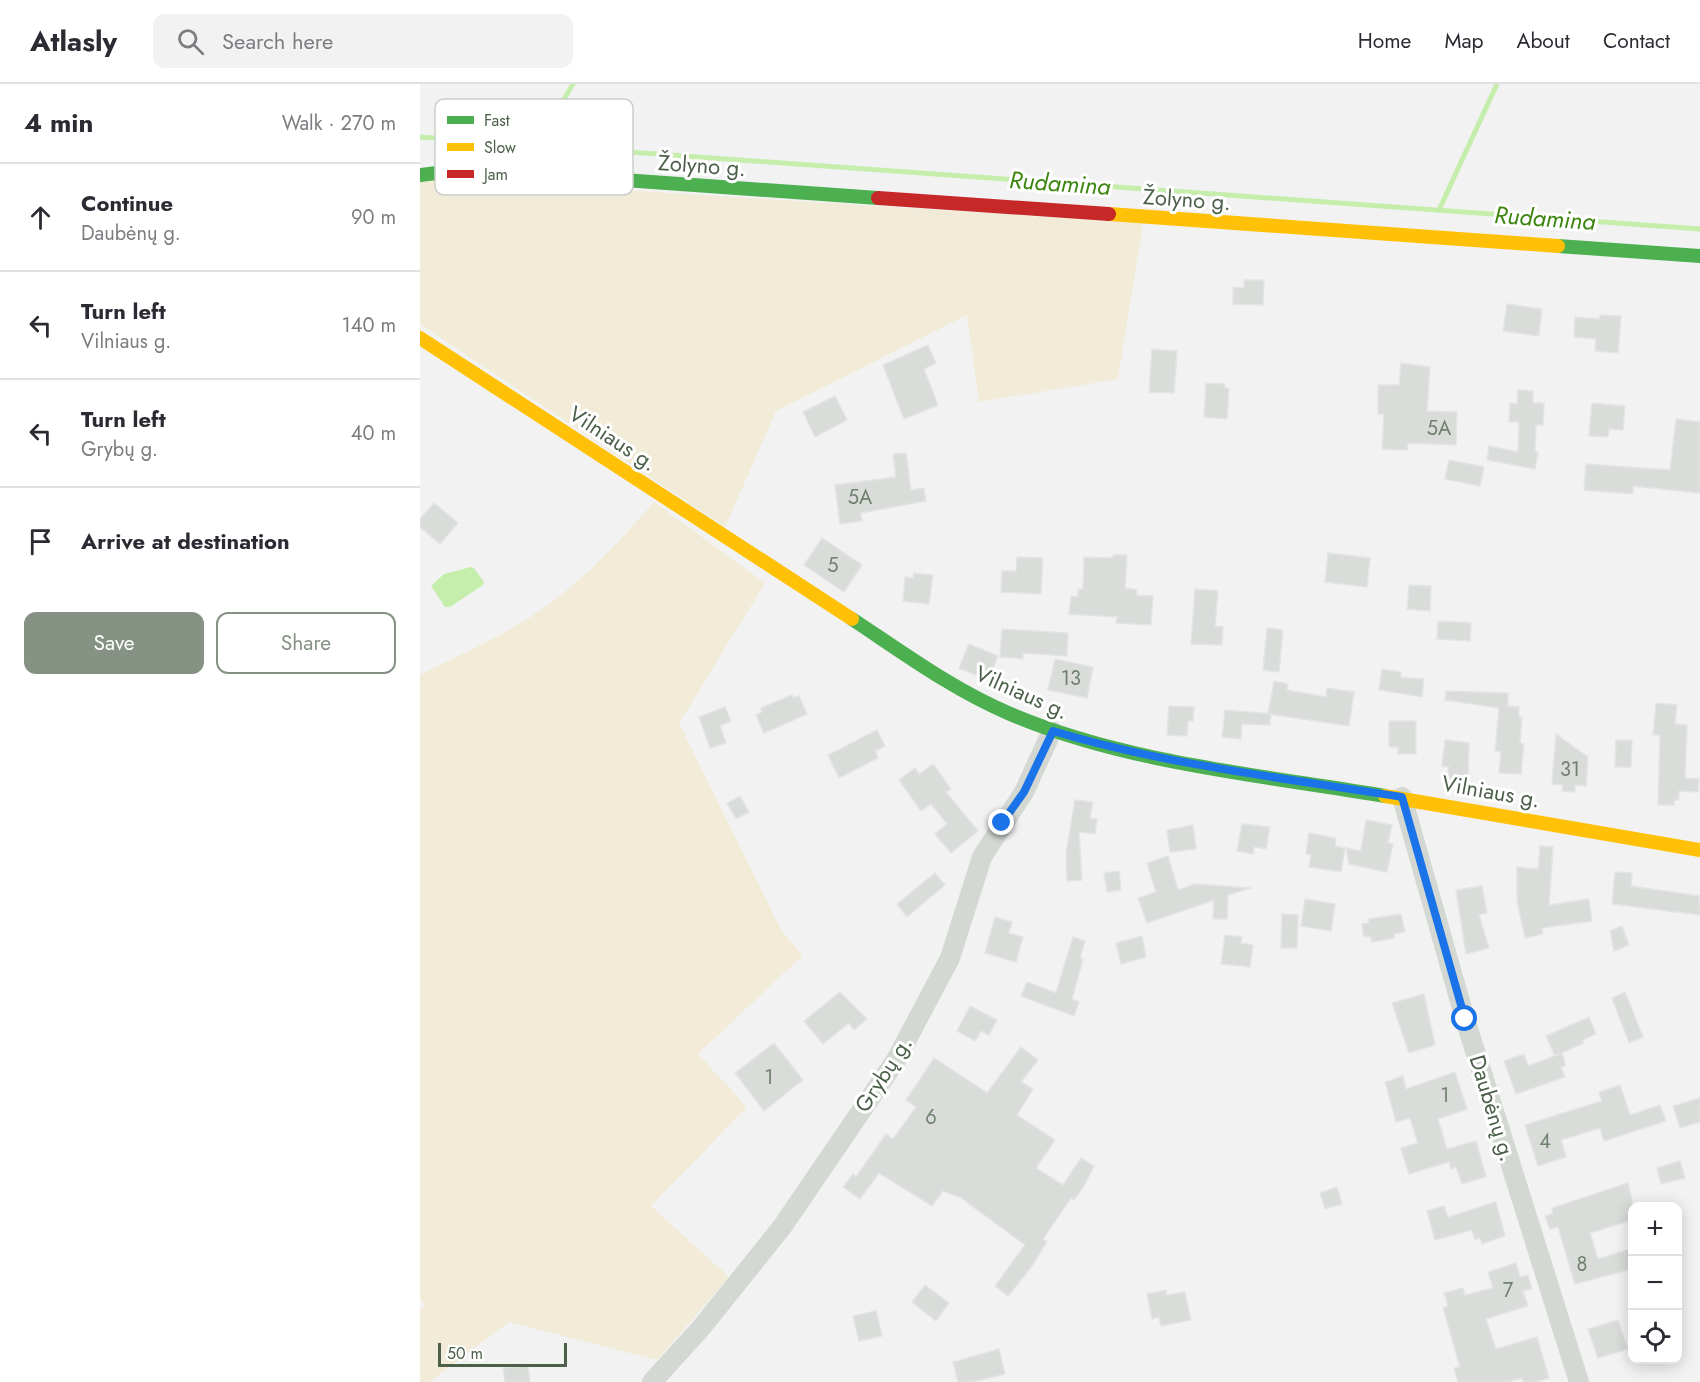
<!DOCTYPE html>
<meta charset="utf-8">
<style>
body{margin:0;font-family:Jost,sans-serif;background:#f2f2f3;color:#2b2b33}
.controls{position:absolute;right:18px;bottom:18px;display:grid;overflow:hidden;border-radius:12px;box-shadow:0 3px 15px #0003}
.controls button{width:54px;height:54px;display:grid;place-items:center;padding:0;border:0;border-bottom:2px solid #e1e1e2;background:#fff;color:#2b2b33;font:30px sans-serif}
.scale{position:absolute;left:18px;bottom:15px;width:129px;box-sizing:border-box;padding-left:6px;border:3px solid #4b5f49;border-top:0;font-size:16px;line-height:21px;white-space:nowrap;color:#4b5f49;-webkit-text-stroke:4px #fff;paint-order:stroke}
.stop{position:absolute;width:18px;height:18px;margin:-14px;border:4px solid #1a73e8;border-radius:50%;background:#fff}
.stop.end{background:#1a73e8;border-color:#fff;box-shadow:0 2px 6px #0008}
.list{margin:0;padding:0;list-style:none}
h2{display:flex;justify-content:space-between;align-items:center;height:78px;margin:0;padding:0 24px;font-size:26px}
h2 small{font-size:20px;font-weight:400;color:#7c7c81}
.list li{display:grid;grid-template-columns:39px 1fr auto;gap:18px;align-items:center;box-sizing:border-box;height:108px;padding:0 24px;border-top:2px solid #e1e1e2}
.list b{display:block;font-size:22px;white-space:nowrap}
.list p{margin:0;font-size:20px;white-space:nowrap;color:#7c7c81}
.list em{font-size:20px;font-style:normal;color:#7c7c81}
.actions{display:flex;gap:12px;padding:18px 24px}
.actions a{flex:1;padding:14px 0;border:2px solid #859284;border-radius:12px;text-align:center;font-size:21px;color:#859284}
.actions .main{background:#859284;color:#fff}
.icon{flex:none;width:33px;height:33px;fill:none;stroke:currentColor;stroke-width:2;stroke-linecap:round;stroke-linejoin:round}
.map{position:relative;flex:none;width:1280px;height:1298px;overflow:hidden}
header{display:flex;align-items:center;gap:36px;box-sizing:border-box;height:84px;padding:0 30px;background:#fff;border-bottom:2px solid #e1e1e2}
header strong{font-size:28px}
nav{display:flex;gap:33px;margin-inline-start:auto;font-size:21px}
.search{width:420px;height:54px;background:#f2f2f3;display:flex;align-items:center;gap:15px;box-sizing:border-box;padding:0 21px;border-radius:12px;color:#7c7c81;font-size:22px}
main{display:flex}
aside{flex:1;background:#fff}
.map>svg:first-child{display:block}
</style>
<header>
<strong>Atlasly</strong>
<div class="search"><svg class="icon" aria-label="search" viewBox="0 0 24 24"><circle cx="10" cy="10" r="6"/><path d="M15 15l6 6"/></svg>Search here</div>
<nav><a>Home</a><a>Map</a><a>About</a><a>Contact</a></nav>
</header>
<main>
<aside>
<h2>4 min<small>Walk · 270 m</small></h2>
<ul class="list">
<li><svg class="icon" aria-label="ahead" viewBox="0 0 24 24"><path d="M12 20V5M6 11l6-6 6 6"/></svg><div><b>Continue</b><p>Daubėnų g.</p></div><em>90 m</em></li>
<li><svg class="icon" aria-label="left" viewBox="0 0 24 24"><path d="M17 20v-9H6M10 6l-5 5 5 5"/></svg><div><b>Turn left</b><p>Vilniaus g.</p></div><em>140 m</em></li>
<li><svg class="icon" aria-label="left" viewBox="0 0 24 24"><path d="M17 20v-9H6M10 6l-5 5 5 5"/></svg><div><b>Turn left</b><p>Grybų g.</p></div><em>40 m</em></li>
<li><svg class="icon" aria-label="arrive" viewBox="0 0 24 24"><path d="M6 21V4h12l-3 4 3 4H6"/></svg><div><b>Arrive at destination</b></div></li>
</ul>
<div class="actions"><a class="main">Save</a><a>Share</a></div>
</aside>
<div class="map">
<svg width="1280" height="1298" viewBox="0 0 1280 1298">
<rect width="100%" height="100%" fill="#f2f2f2"/>
<g fill="#f1ebd7">
<polygon points="16,94 723,139 698,295 559,318 547,231 356,327 305,443 0,240 0,97"/>
<path d="M234 418 345 499 259 639 362 848 383 871 278 970 327 1023 231 1122 309 1193 237 1276 89 1238 9 1298H0V1226L6 1222 0 1215V591C31 575 64 561 94 543 149 512 193 465 234 418Z"/>
</g>
<polygon fill="#c5eeac" points="51,483 54,484 64,498 63,501 30,523 25,523 11,502 24,490"/>
<g fill="none" stroke-linecap="round" stroke-linejoin="round">
<g stroke="#c5eeac" stroke-width="5">
<polyline points="0,53 1280,145"/>
<polyline points="116,62 153,0"/>
<polyline points="1019,126 1077,0"/>
</g>
</g>
<g fill="#d9dcd9" stroke="#e3e5e4" stroke-width="1.5">
<polygon points="824,196 844,196 843,221 813,220 813,203 824,204"/>
<polygon points="1087,220 1122,225 1119,252 1083,247"/>
<polygon points="1180,231 1201,232 1198,269 1175,267 1176,255 1154,253 1155,233 1180,235"/>
<polygon points="508,261 516,279 504,285 518,321 484,335 463,281"/>
<polygon points="732,265 757,267 754,309 729,308"/>
<polygon points="981,279 1010,283 1007,327 1037,328 1036,361 988,359 987,366 962,365 964,330 958,330 958,301 979,301"/>
<polygon points="786,299 805,300 805,304 809,305 807,335 784,333"/>
<polygon points="1098,306 1113,307 1113,319 1124,319 1123,341 1116,341 1115,368 1118,368 1115,385 1067,376 1069,362 1098,368 1099,338 1089,338 1090,319 1097,320"/>
<polygon points="415,312 427,336 395,353 383,328"/>
<polygon points="1172,319 1205,322 1203,346 1189,345 1188,353 1169,352"/>
<polygon points="1256,335 1280,338 1280,409 1213,402 1213,410 1164,406 1166,380 1250,386"/>
<polygon points="486,369 491,406 504,404 506,417 441,429 442,437 420,440 415,401 476,393 473,370"/>
<polygon points="1029,376 1064,383 1060,402 1025,395"/>
<polygon points="14,419 38,439 20,460 0,443 0,435"/>
<polygon points="402,454 442,481 424,508 384,481"/>
<polygon points="908,469 950,474 947,503 905,498"/>
<polygon points="693,471 707,471 705,504 717,506 716,511 733,512 731,541 696,539 697,533 649,530 651,512 658,513 658,505 663,505 664,473 693,474"/>
<polygon points="597,473 623,474 621,510 581,508 582,487 596,487"/>
<polygon points="494,489 513,491 509,520 483,517 485,493 493,494"/>
<polygon points="989,501 1011,502 1010,527 987,525"/>
<polygon points="775,505 798,507 795,542 803,543 802,561 771,560"/>
<polygon points="1018,537 1051,539 1050,557 1017,555"/>
<polygon points="847,544 863,546 859,588 843,586"/>
<polygon points="582,545 648,549 647,572 603,569 603,575 580,573"/>
<polygon points="549,560 578,572 568,596 539,584"/>
<polygon points="635,575 673,583 667,614 628,606"/>
<polygon points="962,585 981,588 981,593 1004,595 1002,613 959,606"/>
<polygon points="854,597 868,600 867,606 906,613 907,604 934,608 929,642 848,630"/>
<polygon points="1026,607 1088,609 1088,622 1099,623 1099,633 1102,633 1100,659 1104,660 1101,690 1079,689 1081,668 1075,667 1079,624 1025,616"/>
<polygon points="372,611 373,614 379,612 387,630 344,649 336,631 342,628 341,624"/>
<polygon points="1236,619 1257,621 1255,640 1267,641 1265,694 1279,695 1278,708 1259,707 1259,716 1254,716 1254,721 1238,721 1240,651 1233,651"/>
<polygon points="749,622 774,623 773,637 768,637 767,652 747,651"/>
<polygon points="305,623 311,637 300,642 306,659 290,664 279,633"/>
<polygon points="805,626 851,630 850,641 822,640 821,655 802,653"/>
<polygon points="969,637 996,637 996,670 978,670 978,663 969,663"/>
<polygon points="457,646 465,662 455,667 458,674 419,694 408,671"/>
<polygon points="1136,650 1168,673 1166,702 1155,701 1155,708 1142,707 1143,701 1132,700"/>
<polygon points="1025,656 1049,659 1048,697 1027,695 1029,683 1022,682"/>
<polygon points="1196,656 1212,656 1211,683 1195,683"/>
<polygon points="513,680 531,705 526,708 558,747 531,769 515,750 527,740 511,720 501,727 479,696 495,684 499,690"/>
<polygon points="320,712 329,728 316,735 307,719"/>
<polygon points="655,716 673,718 670,734 677,735 675,750 659,748 662,796 647,797 646,769"/>
<polygon points="946,736 972,741 968,759 973,760 967,788 929,780 926,764 941,767"/>
<polygon points="822,740 850,743 846,765 834,763 833,770 817,767"/>
<polygon points="773,741 776,765 750,768 747,746"/>
<polygon points="889,749 916,754 915,762 925,764 921,788 889,783 891,771 886,770"/>
<polygon points="1120,762 1133,763 1129,821 1169,815 1172,837 1122,844 1123,850 1105,854 1097,817 1097,783 1118,785"/>
<polygon points="748,772 758,806 775,800 831,804 808,811 807,835 793,835 794,816 727,839 718,814 736,808 727,779"/>
<polygon points="699,787 701,806 687,808 684,789"/>
<polygon points="1195,788 1212,789 1211,802 1279,812 1280,831 1192,820"/>
<polygon points="515,789 525,801 487,833 477,820"/>
<polygon points="1062,802 1067,829 1059,831 1069,864 1046,870 1036,806"/>
<polygon points="885,815 915,820 911,847 881,842"/>
<polygon points="862,830 878,831 877,864 861,864"/>
<polygon points="981,830 985,848 974,850 975,854 952,858 950,852 944,853 942,840 949,839 948,835"/>
<polygon points="575,833 592,838 589,849 603,853 596,878 565,869"/>
<polygon points="1202,842 1209,861 1194,867 1190,847"/>
<polygon points="805,851 822,853 821,859 833,861 830,883 801,880"/>
<polygon points="722,852 726,873 701,880 696,859"/>
<polygon points="653,853 665,857 660,874 663,875 652,915 659,918 654,932 601,912 607,898 636,909"/>
<polygon points="420,908 447,935 434,946 429,939 403,960 384,937"/>
<polygon points="1205,908 1223,953 1209,959 1192,914"/>
<polygon points="1004,910 1015,961 989,969 972,919"/>
<polygon points="550,922 577,936 569,951 561,947 555,957 537,947"/>
<polygon points="1169,933 1176,950 1162,956 1164,959 1135,972 1126,952"/>
<polygon points="354,959 383,996 344,1027 315,989"/>
<polygon points="601,963 618,976 601,998 613,1005 597,1031 635,1056 616,1084 643,1101 661,1074 674,1082 664,1102 654,1116 651,1114 623,1155 627,1158 610,1185 588,1212 575,1202 605,1161 541,1114 523,1107 512,1122 459,1089 440,1115 423,1103 433,1090 436,1093 466,1050 473,1055 496,1023 486,1016 514,974 567,1009"/>
<polygon points="1142,969 1146,982 1141,983 1145,993 1096,1010 1084,977 1104,970 1108,982"/>
<polygon points="1035,988 1047,1025 1018,1035 1027,1065 1056,1057 1066,1093 1042,1100 1036,1083 1031,1085 1029,1078 989,1090 981,1064 998,1059 990,1034 976,1038 965,998 983,992 986,1005"/>
<polygon points="1200,1001 1210,1031 1240,1021 1246,1037 1184,1057 1180,1044 1141,1056 1146,1073 1118,1082 1105,1041 1182,1017 1179,1008"/>
<polygon points="1280,1014 1280,1038 1260,1044 1253,1022"/>
<polygon points="1260,1077 1265,1094 1241,1100 1237,1084"/>
<polygon points="1208,1099 1212,1116 1212,1136 1170,1149 1178,1175 1212,1164 1212,1185 1155,1200 1138,1143 1130,1145 1125,1132 1133,1130 1132,1124"/>
<polygon points="917,1103 922,1120 905,1125 900,1109"/>
<polygon points="1076,1118 1085,1152 1062,1160 1060,1154 1055,1156 1052,1146 1015,1156 1007,1127 1024,1122 1028,1133"/>
<polygon points="1096,1179 1100,1193 1108,1191 1112,1205 1103,1207 1108,1222 1066,1235 1076,1265 1117,1253 1129,1294 1116,1298 1103,1298 1102,1294 1088,1298 1038,1298 1034,1284 1040,1283 1023,1224 1028,1222 1024,1209 1043,1204 1045,1211 1073,1204 1068,1188"/>
<polygon points="505,1201 529,1219 516,1237 492,1218"/>
<polygon points="746,1206 746,1211 765,1208 771,1236 741,1242 739,1233 732,1235 727,1210"/>
<polygon points="456,1227 462,1252 439,1257 433,1232"/>
<polygon points="1198,1236 1208,1265 1178,1274 1168,1245"/>
<polygon points="579,1265 585,1290 552,1298 538,1298 533,1278"/>
<polygon points="108,1281 110,1298 85,1298 83,1284"/>
</g>
<g fill="none" stroke-linecap="round" stroke-linejoin="round">
<g stroke="#d3d8d3" stroke-width="20">
<polyline points="982,713 1045,935 1159,1298"/>
<polyline points="232,1298 281,1244 362,1143 476,976 530,874 562,773 604,708 632,647"/>
</g>
<g stroke="#4caf50" stroke-width="14">
<polyline points="0,91 49,85 458,114"/>
<polyline points="1138,162 1280,172"/>
<path d="M432 535C482 568 532 605 588 629 704 679 841 691 965 712"/>
</g>
<g stroke="#ffc107" stroke-width="14">
<polyline points="689,130 1138,162"/>
<polyline points="0,254 432,535"/>
<polyline points="965,712 1280,766"/>
</g>
<polyline stroke="#c62828" stroke-width="14" points="458,114 689,130"/>
</g>
<g fill="none" stroke-linecap="round" stroke-linejoin="round">
<path stroke="#1a73e8" stroke-width="8" d="M582 739 604 708 633 647C746 681 865 694 982 713L1045 935"/>
</g>
<g text-anchor="middle" dominant-baseline="central" stroke-width="6" stroke-linejoin="round" paint-order="stroke">
<g font-size="20" fill="#70806e">
<text x="1019" y="344">5A</text>
<text x="440" y="413">5A</text>
<text x="413" y="481">5</text>
<text x="651" y="594">13</text>
<text x="1150" y="685">31</text>
<text x="349" y="993">1</text>
<text x="1025" y="1011">1</text>
<text x="511" y="1033">6</text>
<text x="1125" y="1057">4</text>
<text x="1162" y="1180">8</text>
<text x="1088" y="1206">7</text>
</g>
<g font-size="22" fill="#4b5f49" stroke="#fff">
<text transform="translate(282 81) rotate(4)">Žolyno g.</text>
<text transform="translate(767 115) rotate(4)">Žolyno g.</text>
<text transform="translate(193 354) rotate(33)">Vilniaus g.</text>
<text transform="translate(602 608) rotate(24)">Vilniaus g.</text>
<text transform="translate(1071 707) rotate(10)">Vilniaus g.</text>
<text transform="translate(463 990) rotate(-57)">Grybų g.</text>
<text transform="translate(1073 1024) rotate(73)">Daubėnų g.</text>
</g>
<g font-size="24" font-style="italic" fill="#3c860f" stroke="#fff">
<text transform="translate(640 99) rotate(4)">Rudamina</text>
<text transform="translate(1125 134) rotate(4)">Rudamina</text>
</g>
</g>
<rect x="15" y="15" width="198" height="96" rx="9" fill="#fff" stroke="#c9cfc8" stroke-width="1.5"/>
<rect x="27" y="32" width="27" height="8" fill="#4caf50"/>
<rect x="27" y="59" width="27" height="8" fill="#ffc107"/>
<rect x="27" y="86" width="27" height="8" fill="#c62828"/>
<g font-size="16" fill="#4b5f49">
<text x="64" y="42">Fast</text>
<text x="64" y="69">Slow</text>
<text x="64" y="96">Jam</text>
</g>
</svg>
<div class="controls">
<button>+</button>
<button>−</button>
<button><svg class="icon" aria-label="locate" viewBox="0 0 24 24"><circle cx="12" cy="12" r="6"/><path d="M12 2v4M12 18v4M2 12h4M18 12h4"/></svg></button>
</div>
<div class="scale">50 m</div>
<div class="stop" style="left:1045px;top:935px"></div>
<div class="stop end" style="left:582px;top:739px"></div>
</div>
</main>
